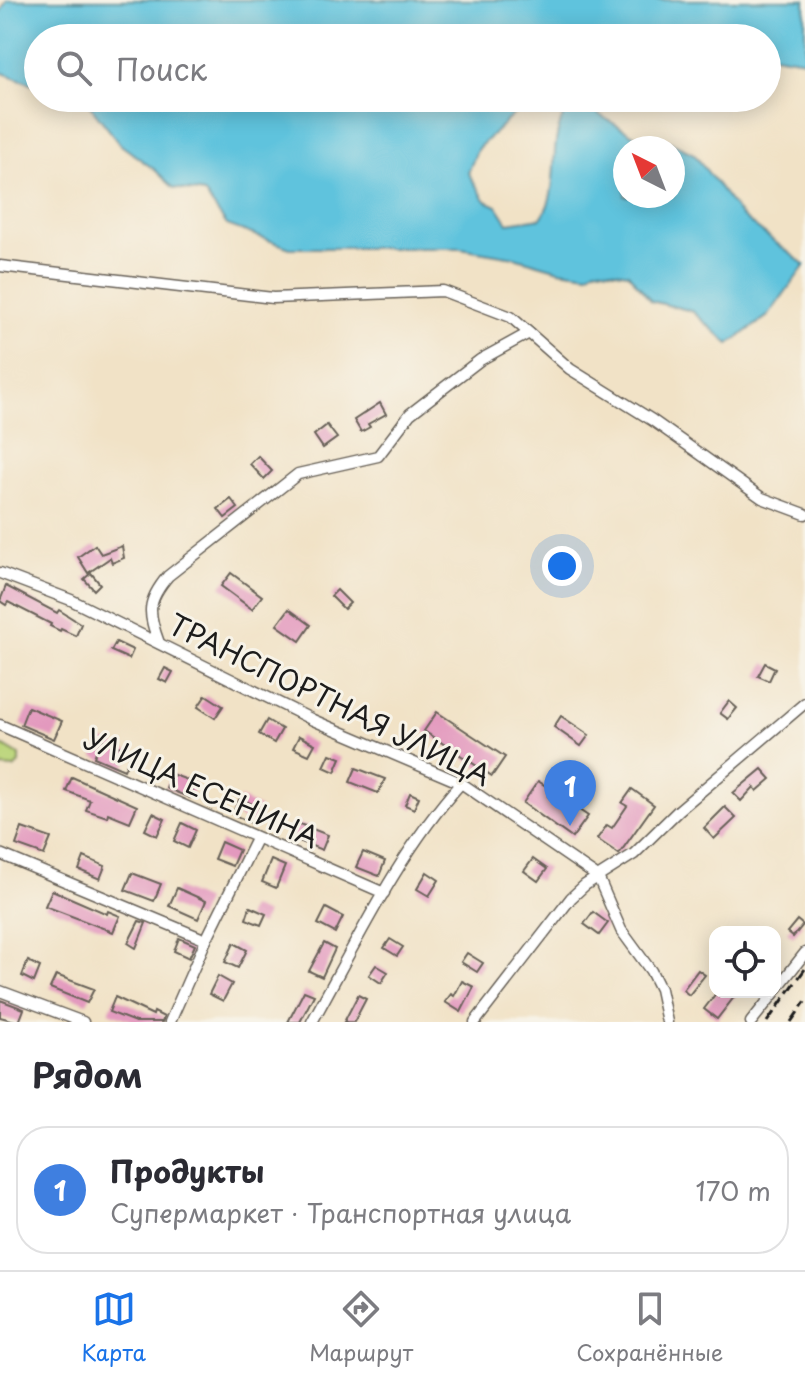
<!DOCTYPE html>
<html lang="ru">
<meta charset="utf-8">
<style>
body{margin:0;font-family:"Playpen Sans",sans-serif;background:#f2f2f3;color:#2b2b33}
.controls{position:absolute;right:24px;bottom:24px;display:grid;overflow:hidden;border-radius:16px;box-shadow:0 4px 20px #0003}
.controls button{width:72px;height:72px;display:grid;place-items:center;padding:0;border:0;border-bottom:2px solid #e1e1e2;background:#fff;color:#2b2b33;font:40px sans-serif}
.compass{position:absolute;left:613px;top:136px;width:72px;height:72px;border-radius:50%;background:#fff;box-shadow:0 4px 20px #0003;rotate:318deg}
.you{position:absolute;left:562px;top:566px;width:28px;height:28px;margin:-20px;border:6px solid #fff;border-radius:50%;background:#1a73e8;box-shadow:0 0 0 12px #1a73e833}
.badge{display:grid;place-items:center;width:52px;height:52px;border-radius:50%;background:#1a73e8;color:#fff;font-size:26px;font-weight:700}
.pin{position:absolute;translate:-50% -66px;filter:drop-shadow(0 2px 4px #0008)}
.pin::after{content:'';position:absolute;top:42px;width:28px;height:24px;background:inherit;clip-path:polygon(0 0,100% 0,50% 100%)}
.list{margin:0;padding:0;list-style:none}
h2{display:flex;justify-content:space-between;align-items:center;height:104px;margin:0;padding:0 32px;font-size:34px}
h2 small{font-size:26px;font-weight:400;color:#7c7c81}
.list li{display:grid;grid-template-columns:52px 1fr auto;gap:24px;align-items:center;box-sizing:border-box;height:128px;margin:0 16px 16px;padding:0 16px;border:2px solid #e1e1e2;border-radius:32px}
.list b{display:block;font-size:30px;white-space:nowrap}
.list p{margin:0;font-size:26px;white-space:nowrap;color:#7c7c81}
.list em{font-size:26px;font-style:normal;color:#7c7c81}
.icon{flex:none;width:44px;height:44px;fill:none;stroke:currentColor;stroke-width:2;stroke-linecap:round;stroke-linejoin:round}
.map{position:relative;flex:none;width:805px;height:1022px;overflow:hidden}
.search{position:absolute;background:#fff;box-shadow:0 4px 20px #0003;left:24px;right:24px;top:24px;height:88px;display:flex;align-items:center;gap:20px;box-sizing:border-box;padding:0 28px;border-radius:44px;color:#7c7c81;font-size:30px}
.sheet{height:248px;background:#fff}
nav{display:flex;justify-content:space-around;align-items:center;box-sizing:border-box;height:112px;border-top:2px solid #e1e1e2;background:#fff;font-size:22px;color:#7c7c81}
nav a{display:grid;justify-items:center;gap:4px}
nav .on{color:#1a73e8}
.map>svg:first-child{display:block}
</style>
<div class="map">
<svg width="805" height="1022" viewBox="0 0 805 1022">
<rect width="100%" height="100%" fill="#f7f3e8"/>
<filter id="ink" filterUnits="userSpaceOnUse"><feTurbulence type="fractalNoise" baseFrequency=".0125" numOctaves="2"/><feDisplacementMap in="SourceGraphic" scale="16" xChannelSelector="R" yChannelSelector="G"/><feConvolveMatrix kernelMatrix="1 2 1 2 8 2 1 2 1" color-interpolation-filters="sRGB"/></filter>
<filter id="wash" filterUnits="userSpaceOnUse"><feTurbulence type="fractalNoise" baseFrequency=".006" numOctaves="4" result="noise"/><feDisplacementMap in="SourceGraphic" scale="32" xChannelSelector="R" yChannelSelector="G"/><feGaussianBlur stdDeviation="1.8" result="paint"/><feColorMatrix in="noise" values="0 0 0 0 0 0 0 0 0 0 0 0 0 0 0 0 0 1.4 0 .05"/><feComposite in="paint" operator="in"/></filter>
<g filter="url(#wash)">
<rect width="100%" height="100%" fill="#f1e2c6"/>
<polygon fill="#bbd57a" stroke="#6c784b" stroke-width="2" points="0,746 4,746 19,755 19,763 14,768 0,767"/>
<g fill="#5fc3dd" stroke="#3e707c" stroke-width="2" fill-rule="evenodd">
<polygon points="7,0 805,0 805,60 767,54 767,38 38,38 38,84 33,84 0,72 0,13"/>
<path d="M84 98H531L478 148 468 173 486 201 497 206 508 223 541 218C561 191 548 147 563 117L545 98H595L598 114 644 141H668L694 154 741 216 805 265 768 316 729 344 692 311 651 301 628 273 597 268 588 274 559 270 514 257 460 248H290L227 225 204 193 174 188 155 170 121 145ZM625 148H673V196H625Z"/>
</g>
<g id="blocks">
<g fill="#e399be">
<polygon points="380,403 386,414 368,424 370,427 361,432 354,420"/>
<polygon points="327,425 337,438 323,448 314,435"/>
<polygon points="258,456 272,471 264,479 250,464"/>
<polygon points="231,499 238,508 225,518 218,509"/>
<polygon points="95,545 101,554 122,546 124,558 112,563 110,558 88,573 78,557"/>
<polygon points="91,573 100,584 94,590 84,579"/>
<polygon points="231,573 262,596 252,609 221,586"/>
<polygon points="6,586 57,613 59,610 81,624 76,636 61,629 60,631 50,626 51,624 8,602 6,605 0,601"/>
<polygon points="337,590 350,603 344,609 331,596"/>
<polygon points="289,609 311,625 300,641 277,625"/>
<polygon points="116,642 133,650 129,659 111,651"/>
<polygon points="765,663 775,668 769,681 758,676"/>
<polygon points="165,668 173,672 167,683 159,679"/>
<polygon points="206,695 223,706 215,718 198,707"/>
<polygon points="729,701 737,708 728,719 720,713"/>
<polygon points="28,707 62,721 54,739 21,725"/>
<polygon points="437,712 505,757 492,776 424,731"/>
<polygon points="561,716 589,735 581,746 554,727"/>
<polygon points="267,720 282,729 274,743 259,734"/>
<polygon points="299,736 315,744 309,755 293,748"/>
<polygon points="101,739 132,752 124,770 94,757"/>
<polygon points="330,754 341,758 335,772 324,767"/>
<polygon points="356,768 385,779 378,793 350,782"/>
<polygon points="762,769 771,779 757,791 754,787 741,801 733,793"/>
<polygon points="171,774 196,783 190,798 166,788"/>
<polygon points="72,777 137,806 130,822 108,813 107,817 86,810 90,800 66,791"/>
<polygon points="538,781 552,790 548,796 570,811 573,806 588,816 572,838 523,803"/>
<polygon points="632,789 654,805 619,854 597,839 607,825 612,828 627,806 622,803"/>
<polygon points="410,793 419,797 414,809 405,805"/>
<polygon points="240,798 260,808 253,824 232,814"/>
<polygon points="725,807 736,818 714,839 704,828"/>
<polygon points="153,813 165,819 157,836 145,830"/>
<polygon points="182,823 196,830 188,848 174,841"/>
<polygon points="297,823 328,835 322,850 291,838"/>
<polygon points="22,828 51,838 44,855 16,845"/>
<polygon points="221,842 239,850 232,866 214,859"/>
<polygon points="363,852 385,861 379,876 356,867"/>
<polygon points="84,857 105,866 100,879 79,870"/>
<polygon points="533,859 547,869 538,881 524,871"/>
<polygon points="271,860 285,866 276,888 262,882"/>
<polygon points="427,872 439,880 429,896 417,889"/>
<polygon points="132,873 161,884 154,901 125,890"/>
<polygon points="177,888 206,901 198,919 169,906"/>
<polygon points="52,890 107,914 108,911 120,916 113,932 45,906"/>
<polygon points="250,907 266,914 261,925 246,919"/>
<polygon points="326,908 343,917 335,933 318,924"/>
<polygon points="593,912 608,923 599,935 584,924"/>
<polygon points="797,920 803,925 793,937 787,932"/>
<polygon points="139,921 146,923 136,948 128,943"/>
<polygon points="179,938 195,945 189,958 174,951"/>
<polygon points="390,939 403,947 397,956 384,948"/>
<polygon points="234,943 247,950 238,968 225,962"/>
<polygon points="324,943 335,949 322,977 309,971"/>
<polygon points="467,953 483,963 477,972 461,962"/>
<polygon points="28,961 40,967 34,982 22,976"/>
<polygon points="376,965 388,972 381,983 369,975"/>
<polygon points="698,970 705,975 689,995 683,990"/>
<polygon points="56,975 94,989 87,1003 50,988"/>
<polygon points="218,976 232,984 223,1001 209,994"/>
<polygon points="462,981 474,987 461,1012 445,1002 451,994 454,996"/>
<polygon points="304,991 314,995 300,1022 288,1022"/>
<polygon points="717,992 738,992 717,1019 704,1009"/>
<polygon points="358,995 366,999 354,1022 344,1022"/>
<polygon points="115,997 153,1015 154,1012 164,1017 162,1022 135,1022 109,1012"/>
<polygon points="0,1000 24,1009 19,1022 0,1017"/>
</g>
</g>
</g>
<g filter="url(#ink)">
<use href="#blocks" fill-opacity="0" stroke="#676158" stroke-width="2"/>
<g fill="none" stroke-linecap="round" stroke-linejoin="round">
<g stroke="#676158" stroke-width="13">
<g id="minor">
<polyline points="0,266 273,298 443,291 511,317 570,369 652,420 762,498 805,514"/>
<polyline points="0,573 71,600 313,720 461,783 598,877"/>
<path d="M159 643C148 613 146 602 168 576L298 474 378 456 410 414 480 360 529 333"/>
<polyline points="0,725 384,893"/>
<polyline points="0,854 206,940"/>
<polyline points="598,877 621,930 651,971 660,989 667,1022"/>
<polyline points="0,991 83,1022"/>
<polyline points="775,991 805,953"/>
<polyline points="170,1022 206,940 256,839"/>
<path d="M312 1022C357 941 399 852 461 783"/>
<polyline points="475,1022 571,898 585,885 634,854 679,810 805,703"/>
<polyline points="751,1022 775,992"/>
</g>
</g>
<use href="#minor" stroke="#fff" stroke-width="10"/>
<g stroke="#1c1c1c" stroke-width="3" stroke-dasharray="12 6" stroke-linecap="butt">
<polyline points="767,1022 805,969"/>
<polyline points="791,1022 805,1002"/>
</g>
</g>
</g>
<g text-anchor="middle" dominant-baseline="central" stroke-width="6" stroke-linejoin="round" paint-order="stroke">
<g font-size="28" fill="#1c1c1c" stroke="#f7f3e8">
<text transform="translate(330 699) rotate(26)">ТРАНСПОРТНАЯ УЛИЦА</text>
<text transform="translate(202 787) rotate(24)">УЛИЦА ЕСЕНИНА</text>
</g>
</g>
</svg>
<div class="controls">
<button><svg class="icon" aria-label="locate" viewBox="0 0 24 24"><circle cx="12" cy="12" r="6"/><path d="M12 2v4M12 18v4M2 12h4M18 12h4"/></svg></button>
</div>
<svg class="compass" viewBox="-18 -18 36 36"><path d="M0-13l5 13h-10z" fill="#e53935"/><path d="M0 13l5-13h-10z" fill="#7c7c81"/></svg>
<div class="you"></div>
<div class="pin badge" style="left:570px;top:826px;background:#3f7fe0">1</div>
<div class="search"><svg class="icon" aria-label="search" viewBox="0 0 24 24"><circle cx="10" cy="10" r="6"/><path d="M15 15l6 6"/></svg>Поиск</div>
</div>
<section class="sheet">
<h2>Рядом<small></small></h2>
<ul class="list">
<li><span class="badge" style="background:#3f7fe0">1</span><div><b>Продукты</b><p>Супермаркет · Транспортная улица</p></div><em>170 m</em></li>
</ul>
</section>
<nav>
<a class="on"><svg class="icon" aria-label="map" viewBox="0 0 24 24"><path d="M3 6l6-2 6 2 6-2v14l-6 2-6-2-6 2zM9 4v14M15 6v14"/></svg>Карта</a>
<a><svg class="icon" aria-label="directions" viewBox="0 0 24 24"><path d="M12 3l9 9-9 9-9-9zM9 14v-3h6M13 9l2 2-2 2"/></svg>Маршрут</a>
<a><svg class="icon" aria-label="saved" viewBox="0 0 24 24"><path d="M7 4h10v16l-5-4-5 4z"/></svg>Сохранённые</a>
</nav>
